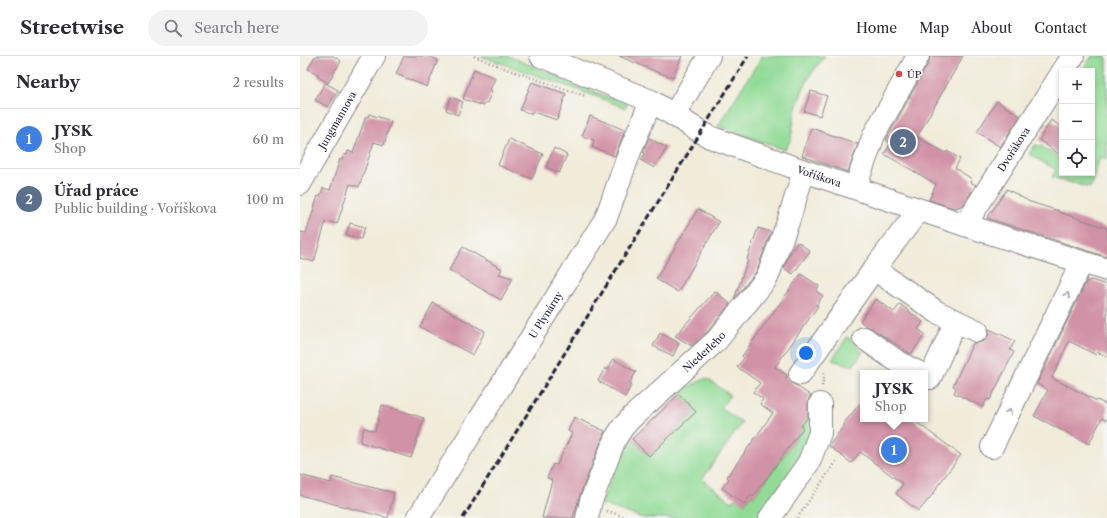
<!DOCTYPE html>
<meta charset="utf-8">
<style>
body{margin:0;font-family:"Libre Caslon Text",serif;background:#f2f2f3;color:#2b2b33}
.controls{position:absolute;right:12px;top:12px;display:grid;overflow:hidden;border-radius:0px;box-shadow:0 2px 6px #0003}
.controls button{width:36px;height:36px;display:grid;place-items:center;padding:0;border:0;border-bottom:1px solid #e1e1e2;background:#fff;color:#2b2b33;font:20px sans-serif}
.you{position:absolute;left:506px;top:297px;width:14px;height:14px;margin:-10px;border:3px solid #fff;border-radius:50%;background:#1a73e8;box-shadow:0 0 0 6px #1a73e833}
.badge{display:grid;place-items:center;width:26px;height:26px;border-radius:50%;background:#db2777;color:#fff;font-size:13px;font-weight:700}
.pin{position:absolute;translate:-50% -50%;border:2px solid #fff;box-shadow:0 1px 4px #0006}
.popup{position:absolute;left:560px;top:314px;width:68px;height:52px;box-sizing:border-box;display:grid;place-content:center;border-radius:0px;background:#fff;filter:drop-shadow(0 1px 3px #0005);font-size:13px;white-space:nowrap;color:#7c7c81}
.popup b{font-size:15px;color:#2b2b33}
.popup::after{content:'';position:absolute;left:50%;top:100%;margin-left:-8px;border:8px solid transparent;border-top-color:#fff}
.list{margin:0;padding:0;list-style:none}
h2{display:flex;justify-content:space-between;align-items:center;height:52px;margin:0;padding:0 16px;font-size:17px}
h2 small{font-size:13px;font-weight:400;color:#7c7c81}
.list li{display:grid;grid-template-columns:26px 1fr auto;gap:12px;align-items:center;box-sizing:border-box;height:60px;padding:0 16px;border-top:1px solid #e1e1e2}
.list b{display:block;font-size:15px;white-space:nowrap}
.list p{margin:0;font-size:13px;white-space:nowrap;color:#7c7c81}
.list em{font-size:13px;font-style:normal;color:#7c7c81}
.icon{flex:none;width:22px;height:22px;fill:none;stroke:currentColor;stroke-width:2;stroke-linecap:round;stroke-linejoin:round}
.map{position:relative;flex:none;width:807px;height:462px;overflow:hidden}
header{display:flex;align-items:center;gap:24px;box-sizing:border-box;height:56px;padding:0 20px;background:#fff;border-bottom:1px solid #e1e1e2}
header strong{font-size:19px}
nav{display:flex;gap:22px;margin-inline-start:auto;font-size:14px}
.search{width:280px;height:36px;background:#f2f2f3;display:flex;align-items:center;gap:10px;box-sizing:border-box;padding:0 14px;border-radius:22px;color:#7c7c81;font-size:15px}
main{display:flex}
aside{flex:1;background:#fff}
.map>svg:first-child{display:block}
</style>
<header>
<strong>Streetwise</strong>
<div class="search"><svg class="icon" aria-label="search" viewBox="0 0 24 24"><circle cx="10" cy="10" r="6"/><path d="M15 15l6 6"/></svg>Search here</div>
<nav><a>Home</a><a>Map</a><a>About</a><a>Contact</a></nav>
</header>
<main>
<aside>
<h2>Nearby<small>2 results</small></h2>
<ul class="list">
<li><span class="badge" style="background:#3f7fe0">1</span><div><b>JYSK</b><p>Shop</p></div><em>60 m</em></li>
<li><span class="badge" style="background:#5c6f8a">2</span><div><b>Úřad práce</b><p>Public building · Voříškova</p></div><em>100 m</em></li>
</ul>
</aside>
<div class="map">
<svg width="807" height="462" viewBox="0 0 807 462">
<rect width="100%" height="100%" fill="#f6f6f2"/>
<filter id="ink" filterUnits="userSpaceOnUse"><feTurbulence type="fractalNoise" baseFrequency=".025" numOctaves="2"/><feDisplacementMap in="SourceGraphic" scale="8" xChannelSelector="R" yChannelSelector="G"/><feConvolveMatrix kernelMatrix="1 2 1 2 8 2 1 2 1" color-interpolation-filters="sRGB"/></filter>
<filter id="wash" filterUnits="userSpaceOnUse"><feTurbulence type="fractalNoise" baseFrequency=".012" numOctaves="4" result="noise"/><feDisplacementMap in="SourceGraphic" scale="16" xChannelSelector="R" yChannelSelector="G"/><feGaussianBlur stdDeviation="0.9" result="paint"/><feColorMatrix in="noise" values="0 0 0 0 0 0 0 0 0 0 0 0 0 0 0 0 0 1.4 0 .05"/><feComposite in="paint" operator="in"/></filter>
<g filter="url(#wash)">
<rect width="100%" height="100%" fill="#f1ecda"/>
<g fill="#92db96" stroke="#5a7e68">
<polygon points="181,0 208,0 313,43 318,41 324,42 327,50 325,52 292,39"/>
<polygon points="462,0 525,0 511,18 503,33 495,55 491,83 485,94 418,70"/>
<polygon points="792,0 804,0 807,2 807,103 800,101 790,132 752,121 756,114 729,98 735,89 741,90 761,103 762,102 762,117 792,117 792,15 782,15"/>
<polygon points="547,281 558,289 557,291 563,296 553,310 532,304"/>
<polygon points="406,322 430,339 421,352 442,367 402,423 432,446 436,442 445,448 451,439 454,441 503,372 501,370 514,352 515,384 460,462 343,462 301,448 314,415 332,383 349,400 369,381 372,384 375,381 372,378 396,356 379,338 386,332"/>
</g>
<g id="blocks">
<g fill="#d191a6">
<polygon points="15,0 33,0 41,5 28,27 17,20 18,18 8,13"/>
<polygon points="104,0 128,0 138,4 127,31 96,18"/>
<polygon points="319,0 382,0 373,21 363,18 362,18"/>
<polygon points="630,0 663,0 617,81 646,97 647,95 660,103 655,112 672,123 670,126 676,129 663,149 656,152 651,151 629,144 636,128 584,98 591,87 586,84 629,6"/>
<polygon points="174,13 195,22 190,34 192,35 187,47 186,46 184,50 163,43"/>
<polygon points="232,26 266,38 257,64 233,56 232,58 220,54"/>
<polygon points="25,27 38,34 28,51 15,44"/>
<polygon points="511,35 527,40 520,60 504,55"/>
<polygon points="151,41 163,46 158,59 146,54"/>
<polygon points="697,45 720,60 700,91 677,76"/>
<polygon points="69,58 91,65 84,89 74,86 59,131 50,128 37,168 26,165 14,206 0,202 0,176 6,177 18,140 20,141 23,132 30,134 40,103 42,104 44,98 47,99 48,95 53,97 66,60 68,61"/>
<polygon points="290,60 325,74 315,100 292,91 294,84 282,80"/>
<polygon points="751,64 762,71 762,100 739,84"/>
<polygon points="511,72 558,88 548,116 502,100"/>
<polygon points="349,82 367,92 354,112 341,104 345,97 343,96"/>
<polygon points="209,83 243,98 232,123 198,109"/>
<polygon points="254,92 267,99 259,117 246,111"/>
<polygon points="707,133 730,146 759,155 759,156 807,172 807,201 687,162"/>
<polygon points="398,153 419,166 378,236 356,223"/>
<polygon points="50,167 65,171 61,183 46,179"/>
<polygon points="458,172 471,176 456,216 434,243 448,204 447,203"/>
<polygon points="498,186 510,195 493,218 484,212 489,199"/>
<polygon points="163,191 202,213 199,218 213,222 201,244 149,214"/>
<polygon points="501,218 519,230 516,235 523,240 516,249 518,250 475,311 487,319 486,322 493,328 497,330 511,340 509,342 508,348 508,361 501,370 503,372 453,441 451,439 444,448 422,432 429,423 427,421 473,357 460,348 463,343 453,336 460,327 437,311 444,302 442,300"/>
<polygon points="791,224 807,229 807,301 797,296 796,299 769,285 752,322 797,345 797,344 807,349 807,365 802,362 789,388 734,360 748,334 737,328 786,226"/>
<polygon points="415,235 430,248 408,275 392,290 375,280"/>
<polygon points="576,243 594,256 600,248 623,266 618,273 625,278 611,298 571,272 566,270 560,265"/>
<polygon points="133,247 185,275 173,299 120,271"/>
<polygon points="689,273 715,285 710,294 714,296 690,344 687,343 683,351 654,337 656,332 653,330 673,287 678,287 684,285 688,280"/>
<polygon points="360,277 379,287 373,300 353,290"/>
<polygon points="313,303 336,316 330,327 332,328 325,341 298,325 305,312 308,314"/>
<polygon points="379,338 396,356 349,400 332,383"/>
<polygon points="563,344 563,363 612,363 661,399 636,432 637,433 619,455 596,438 603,428 560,396 551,407 529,390 545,368 544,367"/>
<polygon points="82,349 124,362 111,402 60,386 64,372 75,375"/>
<polygon points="274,361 305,375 280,439 273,462 242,462 252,424 247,422 253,408 257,409 272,377 268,375"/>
<polygon points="0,419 31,427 32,421 94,437 88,462 0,439"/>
</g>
</g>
</g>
<g filter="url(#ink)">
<use href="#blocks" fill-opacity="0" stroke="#8a878a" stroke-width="1"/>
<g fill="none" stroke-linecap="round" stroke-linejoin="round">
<g stroke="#8a878a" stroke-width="24">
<g id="minor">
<path id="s1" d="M241 0 351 45 401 76 410 81 504 115 665 169 807 214"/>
<polyline points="763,15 773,0"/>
<polyline points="374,59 409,0"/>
<path id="s2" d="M0 128 74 0"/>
<polyline points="555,132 574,79 618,0"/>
<path id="s3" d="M665 169 762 17"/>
<polyline points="574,213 637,256 677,275"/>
<path d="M564 282C582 295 599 308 620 317"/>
<polyline points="500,318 574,213 619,154"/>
<polyline points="625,319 630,322 656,265"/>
<polyline points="692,391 782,206"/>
<path id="s4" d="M118 462 306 162 330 95 351 45"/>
<path id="s5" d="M287 462 291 445 315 383 323 371 332 361 417 284 467 222 488 166 504 115"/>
<polyline points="470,462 509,406 520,377 520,348"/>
</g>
</g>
<g stroke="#8a878a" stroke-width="2.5" stroke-dasharray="1 3" stroke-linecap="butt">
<polyline points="174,0 209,14 286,40"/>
<polyline points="522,330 525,316"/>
<polyline points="307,455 329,462"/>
<polyline points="497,462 538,403"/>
</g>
<use href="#minor" stroke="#fff" stroke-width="22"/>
<polyline stroke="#22223b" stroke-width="3" stroke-dasharray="6 3" stroke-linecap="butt" points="163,462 448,0"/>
</g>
<defs><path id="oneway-chevron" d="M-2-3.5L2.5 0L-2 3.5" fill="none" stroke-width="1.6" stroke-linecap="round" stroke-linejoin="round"/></defs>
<g stroke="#9c9ca7">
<use href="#oneway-chevron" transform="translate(767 239) rotate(-64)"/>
<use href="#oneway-chevron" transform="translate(709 356) rotate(-64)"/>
</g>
</g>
<circle fill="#d1495b" stroke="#f6f6f2" stroke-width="1.5" cx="599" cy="18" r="4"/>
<g text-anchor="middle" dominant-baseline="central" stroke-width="4" stroke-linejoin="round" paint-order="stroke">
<g font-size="10" fill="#22223b" stroke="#f6f6f2" text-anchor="start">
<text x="607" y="18">ÚP</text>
</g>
<g font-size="10" fill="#22223b" stroke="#f6f6f2">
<text stroke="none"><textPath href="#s2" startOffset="74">Jungmannova</textPath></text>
<text stroke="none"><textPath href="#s3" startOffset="90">Dvořákova</textPath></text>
<text stroke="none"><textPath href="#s1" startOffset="304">Voříškova</textPath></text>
<text stroke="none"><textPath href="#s4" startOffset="240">U Plynárny</textPath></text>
<text stroke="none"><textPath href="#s5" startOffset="209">Niederleho</textPath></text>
</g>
</g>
</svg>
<div class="controls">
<button>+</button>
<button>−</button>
<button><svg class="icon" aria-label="locate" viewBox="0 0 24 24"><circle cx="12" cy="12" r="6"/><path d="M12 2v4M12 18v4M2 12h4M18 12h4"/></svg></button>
</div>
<div class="you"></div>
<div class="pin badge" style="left:594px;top:394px;background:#3f7fe0">1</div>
<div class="popup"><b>JYSK</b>Shop</div>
<div class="pin badge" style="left:603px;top:86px;background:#5c6f8a">2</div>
</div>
</main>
